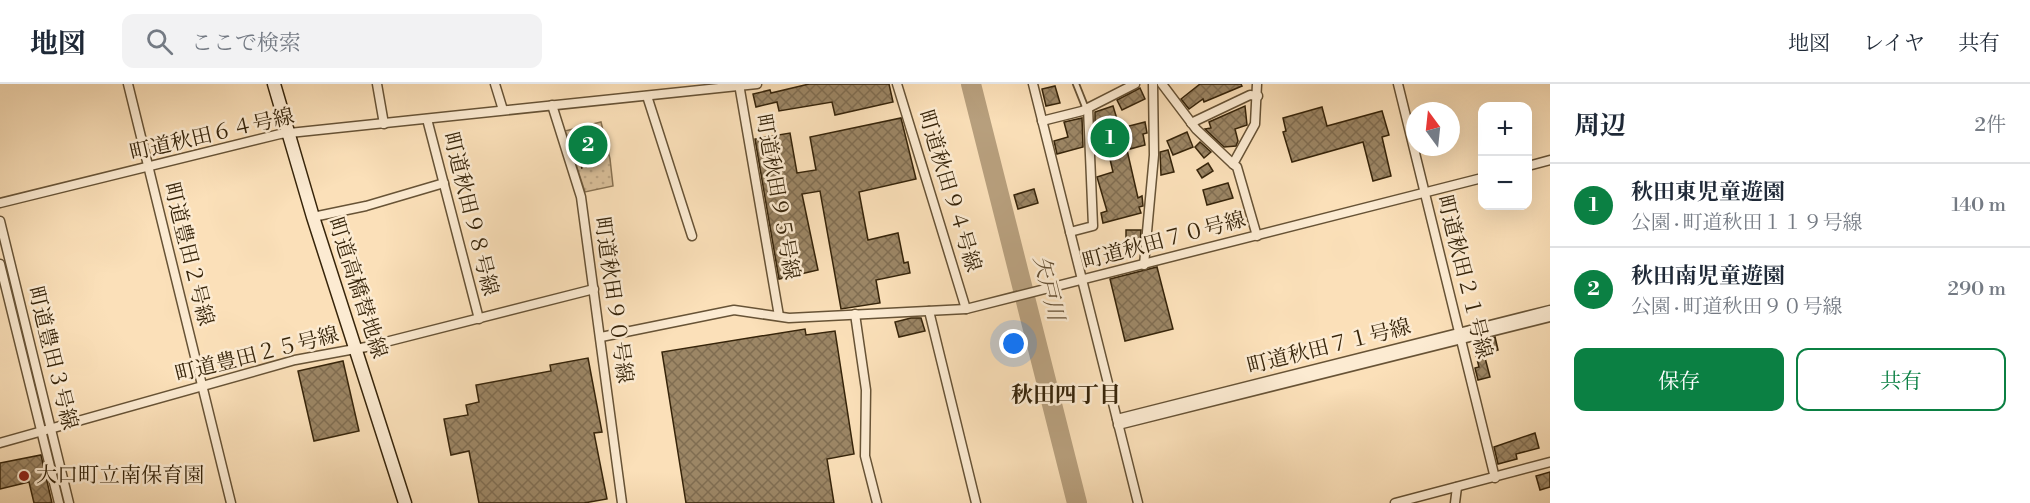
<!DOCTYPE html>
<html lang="ja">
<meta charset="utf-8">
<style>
body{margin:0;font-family:"Libre Bodoni","Noto Serif JP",serif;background:#f2f2f3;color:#1f2937}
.controls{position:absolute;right:18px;top:18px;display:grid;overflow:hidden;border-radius:12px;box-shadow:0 6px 24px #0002}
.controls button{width:54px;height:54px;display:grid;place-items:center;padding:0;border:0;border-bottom:2px solid #e0e1e3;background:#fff;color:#1f2937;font:30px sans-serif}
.compass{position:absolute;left:1406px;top:18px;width:54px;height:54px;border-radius:50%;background:#fff;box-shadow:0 6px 24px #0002;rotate:345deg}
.you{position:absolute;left:1014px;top:260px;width:21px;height:21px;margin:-15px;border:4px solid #fff;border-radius:50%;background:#1a73e8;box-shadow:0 0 0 9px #1a73e833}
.badge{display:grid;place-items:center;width:39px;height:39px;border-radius:50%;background:#0b8043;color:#fff;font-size:20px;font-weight:700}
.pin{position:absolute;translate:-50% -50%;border:3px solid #fff;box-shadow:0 2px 6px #0006}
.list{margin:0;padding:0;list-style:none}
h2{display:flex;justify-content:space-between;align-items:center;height:78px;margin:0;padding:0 24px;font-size:26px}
h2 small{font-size:20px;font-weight:400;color:#747a83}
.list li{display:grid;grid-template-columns:39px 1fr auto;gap:18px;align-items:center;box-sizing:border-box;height:84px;padding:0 24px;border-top:2px solid #e0e1e3}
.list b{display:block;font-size:22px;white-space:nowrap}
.list p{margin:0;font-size:20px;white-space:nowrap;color:#747a83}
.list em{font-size:20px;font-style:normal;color:#747a83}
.actions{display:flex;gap:12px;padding:18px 24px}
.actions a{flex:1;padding:14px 0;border:2px solid #0b8043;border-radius:12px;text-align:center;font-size:21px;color:#0b8043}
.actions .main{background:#0b8043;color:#fff}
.icon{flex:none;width:33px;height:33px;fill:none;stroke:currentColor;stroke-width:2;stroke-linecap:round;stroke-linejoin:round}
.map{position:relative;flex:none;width:1550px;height:419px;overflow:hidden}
header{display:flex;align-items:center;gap:36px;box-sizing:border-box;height:84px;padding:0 30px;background:#fff;border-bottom:2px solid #e0e1e3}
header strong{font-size:28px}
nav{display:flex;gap:33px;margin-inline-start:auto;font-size:21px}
.search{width:420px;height:54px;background:#f2f2f3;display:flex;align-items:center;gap:15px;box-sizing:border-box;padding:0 21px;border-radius:12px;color:#747a83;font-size:22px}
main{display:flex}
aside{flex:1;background:#fff}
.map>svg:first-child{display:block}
</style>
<header>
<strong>地図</strong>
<div class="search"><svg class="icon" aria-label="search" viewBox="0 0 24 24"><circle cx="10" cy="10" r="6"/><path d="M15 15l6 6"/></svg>ここで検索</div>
<nav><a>地図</a><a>レイヤ</a><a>共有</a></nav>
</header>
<main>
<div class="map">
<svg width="1550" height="419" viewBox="0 0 1550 419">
<defs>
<pattern id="park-dots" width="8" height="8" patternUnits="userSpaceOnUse" patternTransform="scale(1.5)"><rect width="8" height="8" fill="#dac09b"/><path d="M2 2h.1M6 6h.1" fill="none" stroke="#bca584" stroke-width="1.8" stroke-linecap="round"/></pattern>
<pattern id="building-cross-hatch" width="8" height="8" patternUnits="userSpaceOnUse" patternTransform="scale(1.5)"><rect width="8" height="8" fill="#9c8665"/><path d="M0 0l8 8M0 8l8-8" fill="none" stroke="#806d51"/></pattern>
</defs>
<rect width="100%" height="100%" fill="#fbe0b9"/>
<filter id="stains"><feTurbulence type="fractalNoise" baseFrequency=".00333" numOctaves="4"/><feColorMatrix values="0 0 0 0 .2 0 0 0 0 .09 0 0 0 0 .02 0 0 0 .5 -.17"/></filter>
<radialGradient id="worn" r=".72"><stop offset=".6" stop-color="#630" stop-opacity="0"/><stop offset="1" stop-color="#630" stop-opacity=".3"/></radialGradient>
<g fill="url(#park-dots)" stroke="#887252" stroke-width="1.5">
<polygon points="601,38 610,75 613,102 585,108 565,47"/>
<polygon points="1124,39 1130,63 1093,71 1093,45"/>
</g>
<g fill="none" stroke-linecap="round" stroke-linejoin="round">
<polyline stroke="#b8a07e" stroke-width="20" points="971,0 1077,419"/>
</g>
<g fill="url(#building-cross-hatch)" stroke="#36240a" stroke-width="1.5">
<polygon points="809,0 889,0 893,18 835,31 832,18 779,27 777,18 756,23 753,10 770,6 771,9"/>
<polygon points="1200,0 1241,0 1242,2 1204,18 1203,15 1189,25 1181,15"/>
<polygon points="1055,2 1060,19 1046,22 1042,5"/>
<polygon points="1140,4 1145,15 1122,26 1117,16"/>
<polygon points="1113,22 1117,35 1095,41 1095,28"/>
<polygon points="1245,22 1247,41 1235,45 1238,57 1236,62 1224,63 1205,45 1211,44 1209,38"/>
<polygon points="1322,23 1327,42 1382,27 1389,51 1382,53 1391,92 1373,97 1363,58 1292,78 1283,48 1286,47 1283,34"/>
<polygon points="901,34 916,95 859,108 868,156 898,149 904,179 908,178 910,189 876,196 880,219 841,225 820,107 802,110 818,186 779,195 755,55 790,49 797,89 816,86 810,53"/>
<polygon points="1082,34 1083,63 1057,70 1054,57 1068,53 1064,38"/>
<polygon points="1145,38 1147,49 1143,50 1145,61 1130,65 1127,55 1132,54 1129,42"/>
<polygon points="1187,48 1193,63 1173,71 1167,57"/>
<polygon points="1200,58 1211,68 1204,74 1195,63"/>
<polygon points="1127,66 1138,114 1142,112 1143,122 1139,123 1141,129 1103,139 1101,129 1107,127 1097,93 1113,88 1109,71"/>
<polygon points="1168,66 1174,88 1161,91 1160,68"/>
<polygon points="1208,79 1213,87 1202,94 1197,86"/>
<polygon points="1228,99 1233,114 1207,121 1203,106"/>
<polygon points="1034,105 1038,119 1018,125 1014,111"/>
<polygon points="1126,146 1141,146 1140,160 1126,160"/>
<polygon points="1157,183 1173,245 1125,257 1110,195"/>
<polygon points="911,234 921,234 925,247 899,253 895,238"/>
<polygon points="805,245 806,251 835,247 854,370 827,375 834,419 686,419 662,268"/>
<polygon points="1495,253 1498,266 1484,270 1490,293 1478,296 1475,284 1479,283 1473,259"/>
<polygon points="588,274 602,348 594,349 607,415 584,419 479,419 469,367 451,371 444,335 468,331 466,321 479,318 476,301 551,287 550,281"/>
<polygon points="343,277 359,347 314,357 298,287"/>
<polygon points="1535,349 1539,364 1516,370 1517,375 1498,380 1494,363"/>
<polygon points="41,371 52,419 34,419 29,398 0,405 0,379"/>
<polygon points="1550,388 1550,403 1540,406 1536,392"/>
</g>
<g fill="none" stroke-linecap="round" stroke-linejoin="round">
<g stroke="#675336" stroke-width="8">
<polyline id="lane" points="1076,0 1086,25"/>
</g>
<g stroke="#675336" stroke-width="11">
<g id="street">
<polyline points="128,0 231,419"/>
<polyline points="377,0 384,40"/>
<polyline points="495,0 503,26"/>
<polyline points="739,0 779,232"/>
<polyline points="897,0 966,225"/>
<polyline points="1033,0 1138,419"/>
<polyline points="1162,0 1196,45 1233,80"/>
<polyline points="1398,0 1495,394"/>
<polyline points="647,12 692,152"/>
<polyline points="552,21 581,113 622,419"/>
<polyline points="427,35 479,235"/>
<polyline points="1042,37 1082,27 1135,0"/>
<polyline points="1191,39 1250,11 1258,12"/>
<polyline points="1528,82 1550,76"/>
<polyline points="0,119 280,50 757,0"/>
<polyline points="313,133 366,122 444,99"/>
<polyline points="0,137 69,419"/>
<polyline points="1070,148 1093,142 1088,24"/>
<polyline points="1257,152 1237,83 1233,80 1255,40 1257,0"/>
<polyline points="0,180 59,419"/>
<polyline points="1144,181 1154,71 1153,0"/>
<polyline points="929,227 976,419"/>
<polyline points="855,230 866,306 865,372 877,419"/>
<polyline points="601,253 734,226 789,234 966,225 1482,94"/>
<polyline points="1117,335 1550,226"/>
<polyline points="1118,341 1550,233"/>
<polyline points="0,359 295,276 366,263 594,205"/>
<polyline points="1395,419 1550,378"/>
<polyline points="1455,419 1457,403"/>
</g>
</g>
<g stroke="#36240a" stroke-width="15">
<polyline id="secondary" points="274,0 313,133 405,419"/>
</g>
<polyline stroke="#36240a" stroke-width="2" stroke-dasharray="1.5 3" stroke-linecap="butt" points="581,84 600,78 596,62"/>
<use href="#lane" stroke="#fcebd2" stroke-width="4.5"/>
<use href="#street" stroke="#fcebd2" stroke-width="8"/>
<use href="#secondary" stroke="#fcebd2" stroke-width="12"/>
</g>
<circle fill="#8f2418" stroke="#fcebd2" stroke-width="2" cx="24" cy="392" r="6"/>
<g text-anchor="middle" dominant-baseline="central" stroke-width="5" stroke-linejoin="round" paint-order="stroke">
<g font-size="21" fill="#36240a" stroke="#fcebd2">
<text transform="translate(212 51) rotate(-13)">町道秋田６４号線</text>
<text transform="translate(949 107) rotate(73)">町道秋田９４号線</text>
<text transform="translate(777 113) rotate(80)">町道秋田９５号線</text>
<text transform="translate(470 130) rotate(76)">町道秋田９８号線</text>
<text transform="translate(1164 157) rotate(-15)">町道秋田７０号線</text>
<text transform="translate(188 170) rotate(76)">町道豊田２号線</text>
<text transform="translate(1464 193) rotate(76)">町道秋田２１号線</text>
<text transform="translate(357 204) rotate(72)">町道高橋替地線</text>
<text transform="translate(613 216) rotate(82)">町道秋田９０号線</text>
<text transform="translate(1329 263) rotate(-14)">町道秋田７１号線</text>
<text transform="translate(257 271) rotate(-14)">町道豊田２５号線</text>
<text transform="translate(52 274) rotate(76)">町道豊田３号線</text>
</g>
<g font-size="21" fill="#36240a" stroke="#fcebd2" text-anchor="start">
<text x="36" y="392">大口町立南保育園</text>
</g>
<g font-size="22" font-style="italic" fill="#644f33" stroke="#fcebd2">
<text transform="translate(1048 204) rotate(76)">矢戸川</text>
</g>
<g font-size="22" font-weight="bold" fill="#36240a" stroke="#fcebd2">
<text x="1066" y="311">秋田四丁目</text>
</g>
</g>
<rect width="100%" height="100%" filter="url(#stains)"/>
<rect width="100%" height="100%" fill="url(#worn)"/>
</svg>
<div class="controls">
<button>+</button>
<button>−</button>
</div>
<svg class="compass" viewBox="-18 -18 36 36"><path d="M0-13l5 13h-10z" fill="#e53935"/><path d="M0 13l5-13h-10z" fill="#747a83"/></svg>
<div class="you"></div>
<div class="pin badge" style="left:1110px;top:54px">1</div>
<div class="pin badge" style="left:588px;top:61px">2</div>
</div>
<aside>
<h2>周辺<small>2件</small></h2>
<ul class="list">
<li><span class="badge">1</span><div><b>秋田東児童遊園</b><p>公園 · 町道秋田１１９号線</p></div><em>140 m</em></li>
<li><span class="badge">2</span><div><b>秋田南児童遊園</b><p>公園 · 町道秋田９０号線</p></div><em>290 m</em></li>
</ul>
<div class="actions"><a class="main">保存</a><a>共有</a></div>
</aside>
</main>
